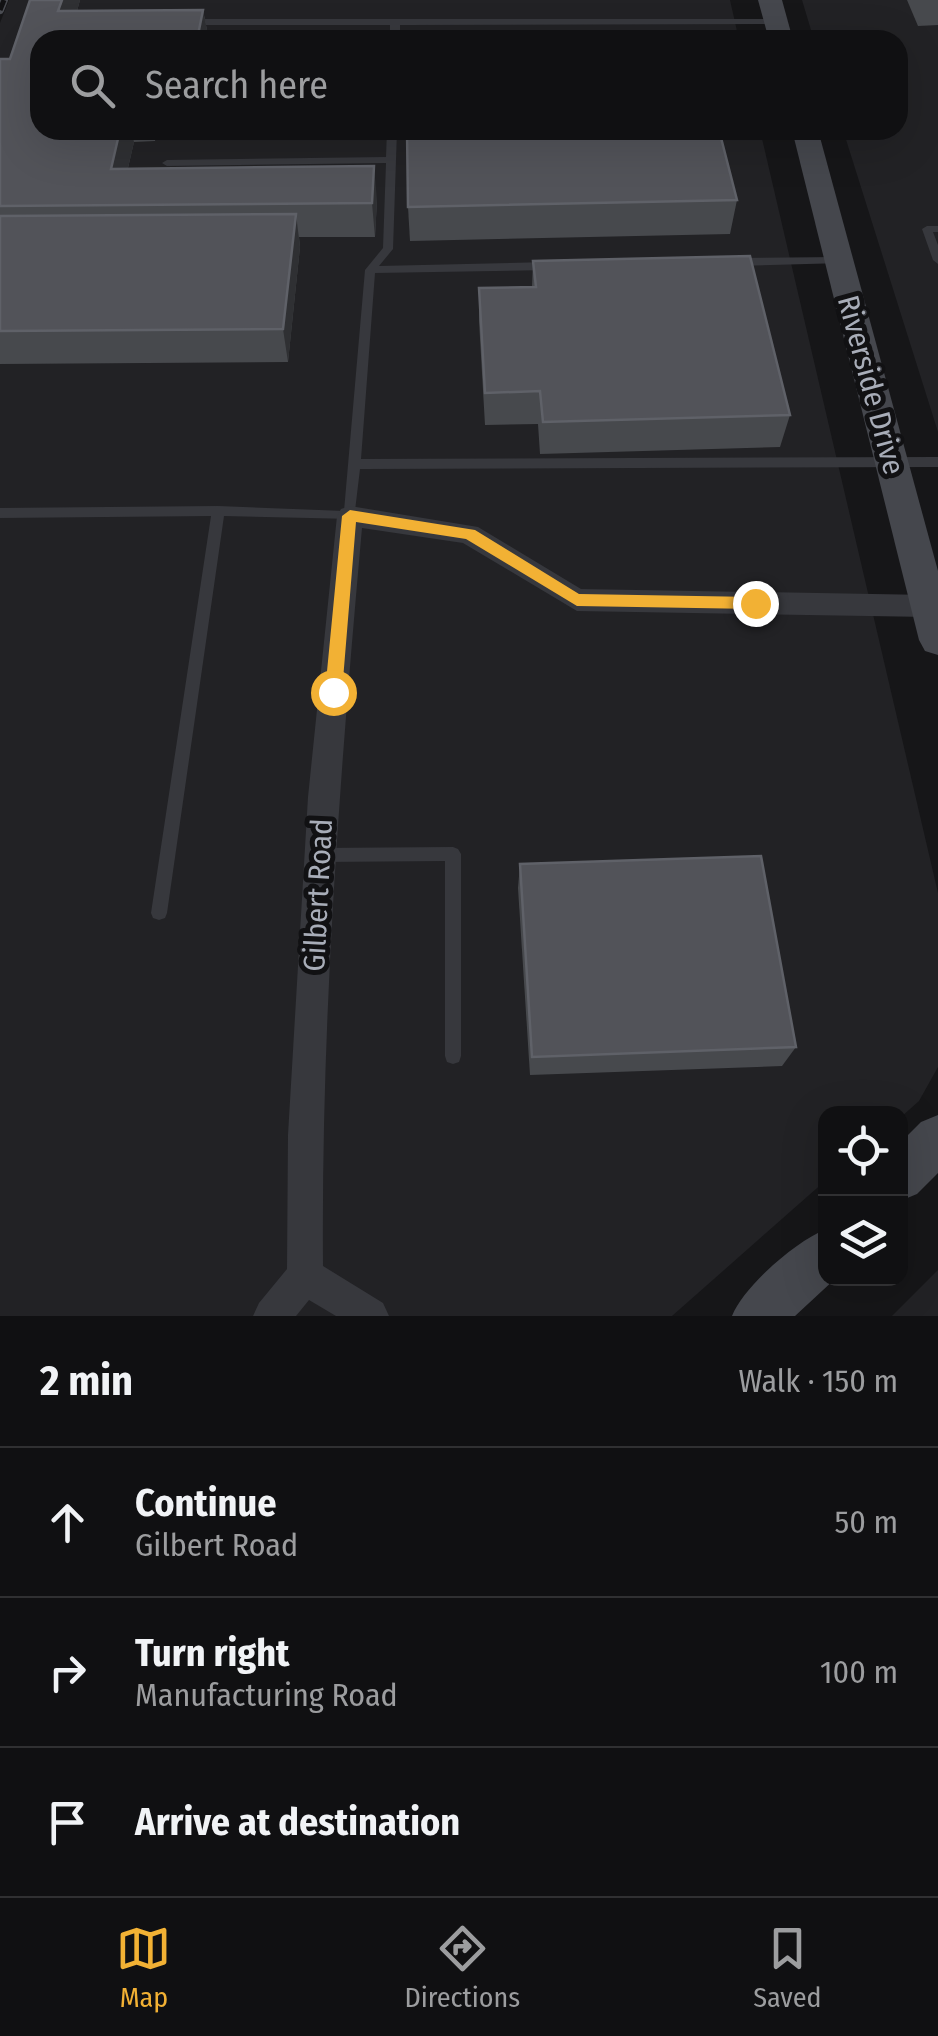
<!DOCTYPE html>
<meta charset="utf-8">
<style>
body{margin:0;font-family:"Fira Sans Condensed",sans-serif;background:#19191b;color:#f1f3f6}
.controls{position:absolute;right:30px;bottom:30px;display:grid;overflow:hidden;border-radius:20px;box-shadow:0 10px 40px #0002}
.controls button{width:90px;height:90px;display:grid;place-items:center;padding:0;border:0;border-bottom:2px solid #303032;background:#101012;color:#f1f3f6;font:50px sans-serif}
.stop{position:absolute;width:30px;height:30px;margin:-22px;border:8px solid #f2b134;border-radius:50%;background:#fff}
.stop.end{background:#f2b134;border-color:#fff;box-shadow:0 2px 10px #0008}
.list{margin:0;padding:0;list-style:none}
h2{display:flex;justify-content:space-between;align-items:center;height:130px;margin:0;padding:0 40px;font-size:42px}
h2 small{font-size:32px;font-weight:400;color:#9c9d9f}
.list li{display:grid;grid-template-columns:65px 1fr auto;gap:30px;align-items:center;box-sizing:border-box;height:150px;padding:0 40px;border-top:2px solid #303032}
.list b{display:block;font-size:38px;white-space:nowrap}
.list p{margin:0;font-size:32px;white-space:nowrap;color:#9c9d9f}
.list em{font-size:32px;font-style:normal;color:#9c9d9f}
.icon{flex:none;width:55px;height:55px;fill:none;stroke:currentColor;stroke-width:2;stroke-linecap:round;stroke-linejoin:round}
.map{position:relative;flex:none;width:938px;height:1316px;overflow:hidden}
.search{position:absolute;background:#101012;box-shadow:0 10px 40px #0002;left:30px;right:30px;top:30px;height:110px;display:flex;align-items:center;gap:25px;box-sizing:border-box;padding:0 35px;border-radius:30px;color:#9c9d9f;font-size:38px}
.sheet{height:580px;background:#101012}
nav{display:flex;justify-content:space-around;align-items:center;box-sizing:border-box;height:140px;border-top:2px solid #303032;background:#101012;font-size:28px;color:#9c9d9f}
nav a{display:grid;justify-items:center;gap:5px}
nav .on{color:#f2b134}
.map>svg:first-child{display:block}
</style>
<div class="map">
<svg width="938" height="1316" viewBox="0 0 938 1316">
<rect width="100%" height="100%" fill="#161618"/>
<g fill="#222225">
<polygon points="9,0 730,0 739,40 40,40 40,130 760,130 938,893 938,1067 919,1101 901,1117 900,1114 826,1114 825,1181 672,1316 0,1316 0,23"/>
<polygon points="802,0 938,0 938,432 843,130 898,130 898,40 814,40"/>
<polygon points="938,1270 938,1316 892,1316"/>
</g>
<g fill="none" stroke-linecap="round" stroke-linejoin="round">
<g fill="#37383d" fill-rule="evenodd">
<polygon points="776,19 779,20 779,24 400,25 400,40 390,40 390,25 186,25 181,22 186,19"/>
<polygon points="387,130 397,130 393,249 379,266 549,262 554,266 549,270 375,273 361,459 938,457 938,467 360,469 354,519 224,516 167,913 165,918 159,920 153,918 151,913 211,516 0,518 0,508 218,506 344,511 365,270 383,248 386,163 167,166 162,163 167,160 386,157"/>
<polygon points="927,226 938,226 938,232 933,232 938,245 938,264 933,260 922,229"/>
<polygon points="839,257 844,261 843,263 736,266 731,262 736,258"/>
<polygon points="453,847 458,849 461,854 461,1056 459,1062 453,1064 447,1062 445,1056 445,861 321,862 316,860 313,855 316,850 321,848"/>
</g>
<path fill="#37383d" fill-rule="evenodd" d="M350 506 478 527 581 589 929 595 938 598V614L929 617 577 611 463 543 362 528C340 773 321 1019 323 1266L383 1303 389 1316H336L309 1300 296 1316H253L259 1303 287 1269 288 1135 308 797 337 516 341 509Z"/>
<g fill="#45474d" fill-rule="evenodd">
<polygon points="758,0 782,0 793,40 769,40"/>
<polygon points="792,130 818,130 938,571 938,655 925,651 919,640"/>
<polygon points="938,1115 938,1173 917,1194 900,1201 900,1143 921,1122"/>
<path d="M826 1229V1278H836L795 1316H732C744 1286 795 1242 826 1229Z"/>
</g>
<g stroke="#4a4c52" stroke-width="8">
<polyline id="rail" points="0,10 4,0"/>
</g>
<use href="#rail" stroke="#111113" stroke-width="5" stroke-dasharray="16" stroke-linecap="butt"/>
</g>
<g fill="#47494d">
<polygon points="30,0 98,0 80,0 77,11 203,10 209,40 40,40 40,130 157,130 155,141 134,142 128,168 377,200 375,237 299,237 300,247 288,362 0,364 0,59 10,59"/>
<polygon points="907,0 938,0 938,25 918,26"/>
<polygon points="737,200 730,234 410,241 408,207"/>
<polygon points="533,261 790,415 780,447 540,454 538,424 485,425 479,321 479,288 532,287"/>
<polygon points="520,864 796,1047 782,1066 530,1075 518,888"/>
</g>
<g fill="#2f3033">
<polygon points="62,0 80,0 69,40 58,11"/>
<polygon points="203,10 209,40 197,40"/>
<polygon points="120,130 131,130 134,142 120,202 111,169"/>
<polygon points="374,166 377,200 375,237 372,203"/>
<polygon points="296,214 300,247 288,362 283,329"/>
</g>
<g fill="#525359" stroke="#5f6168" stroke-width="2.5">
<polygon points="30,0 62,0 58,11 203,10 197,40 40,40 40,130 120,130 111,169 374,166 372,203 0,206 0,59 10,59"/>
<polygon points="407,130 719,130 737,200 408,207"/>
<polygon points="296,214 283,329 0,331 0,216"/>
<polygon points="750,256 790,415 543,422 540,391 485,393 479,288 536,287 533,261"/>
<polygon points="761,856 796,1047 532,1057 520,864"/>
</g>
<polygon fill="#f2b134" points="350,510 475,530 579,594 755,597 763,603 755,609 577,606 466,539 356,522 342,692 333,698 325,692 342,516"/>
<g text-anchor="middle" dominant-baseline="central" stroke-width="10" stroke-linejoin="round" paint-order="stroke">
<g font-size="30" fill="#a8adb8" stroke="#111113">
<text transform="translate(871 385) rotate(75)">Riverside Drive</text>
<text transform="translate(318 895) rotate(-87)">Gilbert Road</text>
</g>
</g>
</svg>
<div class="controls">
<button><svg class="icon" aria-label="locate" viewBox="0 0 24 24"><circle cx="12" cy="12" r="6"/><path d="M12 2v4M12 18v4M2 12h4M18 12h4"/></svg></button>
<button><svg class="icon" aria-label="layers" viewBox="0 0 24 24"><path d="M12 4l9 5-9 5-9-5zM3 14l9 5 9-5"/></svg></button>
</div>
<div class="stop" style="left:333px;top:692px"></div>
<div class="stop end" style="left:755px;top:603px"></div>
<div class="search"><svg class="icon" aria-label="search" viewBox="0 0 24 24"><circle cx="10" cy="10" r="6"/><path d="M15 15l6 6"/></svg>Search here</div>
</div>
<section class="sheet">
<h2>2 min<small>Walk · 150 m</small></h2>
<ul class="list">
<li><svg class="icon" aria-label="ahead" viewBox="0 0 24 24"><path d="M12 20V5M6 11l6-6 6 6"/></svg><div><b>Continue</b><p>Gilbert Road</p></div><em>50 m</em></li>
<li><svg class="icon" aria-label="right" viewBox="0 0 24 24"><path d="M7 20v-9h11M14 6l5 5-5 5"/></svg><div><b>Turn right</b><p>Manufacturing Road</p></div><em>100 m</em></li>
<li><svg class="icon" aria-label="arrive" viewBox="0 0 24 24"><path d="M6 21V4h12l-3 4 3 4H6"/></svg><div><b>Arrive at destination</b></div></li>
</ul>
</section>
<nav>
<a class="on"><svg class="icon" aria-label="map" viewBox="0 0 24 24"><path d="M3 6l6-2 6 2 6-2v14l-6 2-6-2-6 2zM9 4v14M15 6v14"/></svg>Map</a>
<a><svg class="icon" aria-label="directions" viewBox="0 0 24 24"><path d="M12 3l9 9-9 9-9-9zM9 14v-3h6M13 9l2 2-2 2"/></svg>Directions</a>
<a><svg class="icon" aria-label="saved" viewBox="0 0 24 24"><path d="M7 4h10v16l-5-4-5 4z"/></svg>Saved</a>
</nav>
